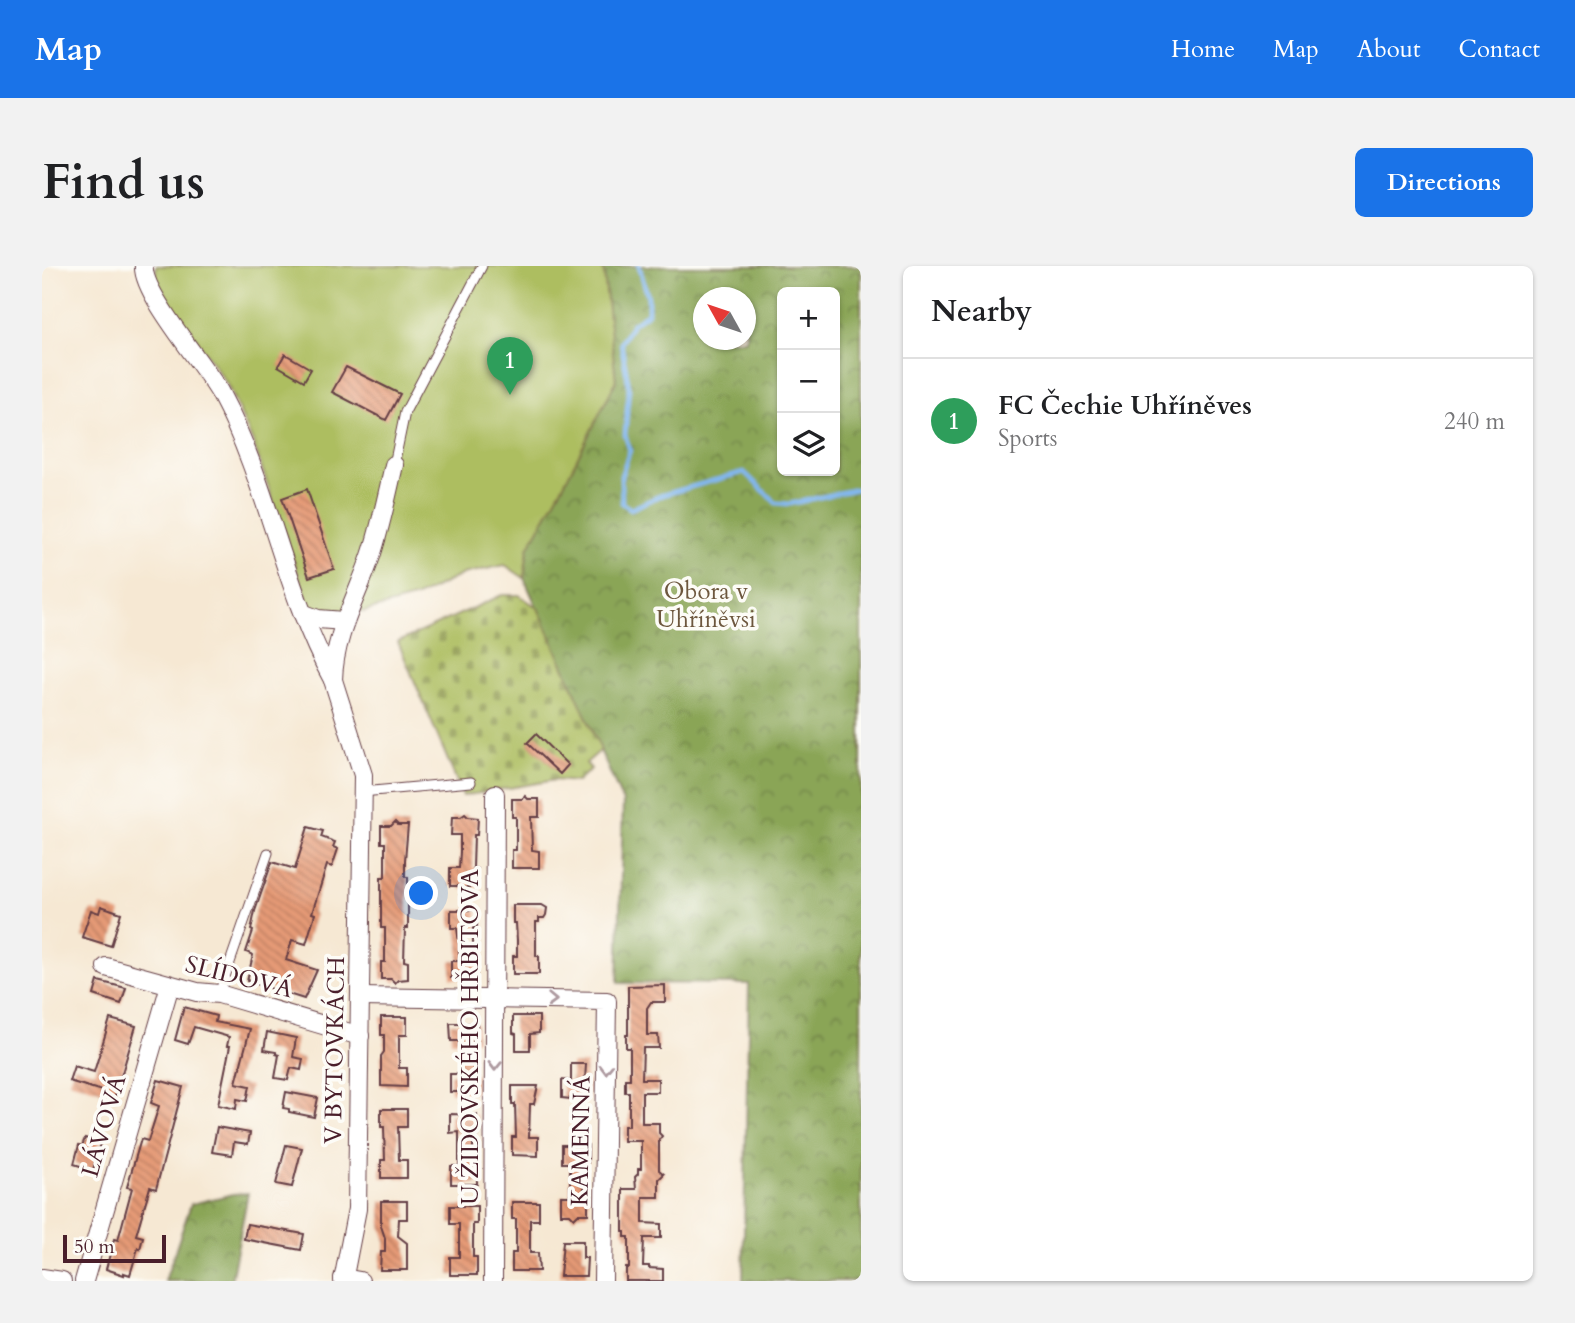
<!DOCTYPE html>
<meta charset="utf-8">
<style>
body{margin:0;font-family:Cardo,serif;background:#f2f2f2;color:#202124}
.controls{position:absolute;right:21px;top:21px;display:grid;overflow:hidden;border-radius:10px;box-shadow:0 2px 5px #0004}
.controls button{width:63px;height:63px;display:grid;place-items:center;padding:0;border:0;border-bottom:2px solid #e0e0e0;background:#fff;color:#202124;font:35px sans-serif}
.compass{position:absolute;left:651px;top:21px;width:63px;height:63px;border-radius:50%;background:#fff;box-shadow:0 2px 5px #0004;rotate:310deg}
.scale{position:absolute;left:21px;bottom:18px;width:103px;box-sizing:border-box;padding-left:7px;border:4px solid #4a1f2b;border-top:0;font-size:19px;line-height:24px;white-space:nowrap;color:#4a1f2b;-webkit-text-stroke:5px #fdfcf7;paint-order:stroke}
.you{position:absolute;left:380px;top:628px;width:24px;height:24px;margin:-18px;border:5px solid #fff;border-radius:50%;background:#1a73e8;box-shadow:0 0 0 10px #1a73e833}
.badge{display:grid;place-items:center;width:46px;height:46px;border-radius:50%;background:#1a73e8;color:#fff;font-size:23px;font-weight:700}
.pin{position:absolute;translate:-50% -58px;filter:drop-shadow(0 2px 4px #0008)}
.pin::after{content:'';position:absolute;top:37px;width:24px;height:21px;background:inherit;clip-path:polygon(0 0,100% 0,50% 100%)}
.list{margin:0;padding:0;list-style:none}
h2{display:flex;justify-content:space-between;align-items:center;height:91px;margin:0;padding:0 28px;font-size:30px}
h2 small{font-size:23px;font-weight:400;color:#757577}
.list li{display:grid;grid-template-columns:46px 1fr auto;gap:21px;align-items:center;box-sizing:border-box;height:126px;padding:0 28px;border-top:2px solid #e0e0e0}
.list b{display:block;font-size:26px;white-space:nowrap}
.list p{margin:0;font-size:23px;white-space:nowrap;color:#757577}
.list em{font-size:23px;font-style:normal;color:#757577}
.icon{flex:none;width:38px;height:38px;fill:none;stroke:currentColor;stroke-width:2;stroke-linecap:round;stroke-linejoin:round}
.map{position:relative;flex:none;width:819px;height:1015px;overflow:hidden;border-radius:10px}
header{display:flex;align-items:center;gap:42px;box-sizing:border-box;height:98px;padding:0 35px;background:#1a73e8;color:#fff}
header strong{font-size:33px}
nav{display:flex;gap:38px;margin-inline-start:auto;font-size:24px}
.intro{display:flex;align-items:center;justify-content:space-between;box-sizing:border-box;height:168px;padding:0 42px}
h1{margin:0;font-size:49px}
.button{padding:18px 32px;border-radius:10px;background:#1a73e8;color:#fff;font-size:24px;font-weight:700}
main{display:flex;gap:42px;padding:0 42px}
aside{flex:1;background:#fff;border-radius:10px;box-shadow:0 2px 5px #0004}
.map>svg:first-child{display:block}
</style>
<header>
<strong>Map</strong>
<nav><a>Home</a><a>Map</a><a>About</a><a>Contact</a></nav>
</header>
<div class="intro"><h1>Find us</h1><a class="button">Directions</a></div>
<main>
<div class="map">
<svg width="819" height="1015" viewBox="0 0 819 1015">
<defs>
<pattern id="forest-crowns" width="20" height="18" patternUnits="userSpaceOnUse" patternTransform="scale(1.75)"><rect width="20" height="18" fill="#8aa557"/><path d="M2 6a3 3 0 1 1 6 0M12 15a3 3 0 1 1 6 0" fill="none" stroke="#738648"/></pattern>
<pattern id="cemetery-stones" width="16" height="16" patternUnits="userSpaceOnUse" patternTransform="scale(1.75)"><rect width="16" height="16" fill="#adbe61"/><path d="M2 7V4a2 2 0 0 1 4 0v3zM10 15v-3a2 2 0 0 1 4 0v3z" fill="#8f9a50"/></pattern>
<pattern id="building-back-hatch" width="6" height="6" patternUnits="userSpaceOnUse" patternTransform="scale(1.75)"><rect width="6" height="6" fill="#e59a76"/><path d="M-1 5l2 2M0 0l6 6M5-1l2 2" fill="none" stroke="#bc7d61"/></pattern>
</defs>
<rect width="100%" height="100%" fill="#fdfcf7"/>
<filter id="ink" filterUnits="userSpaceOnUse"><feTurbulence type="fractalNoise" baseFrequency=".0143" numOctaves="2"/><feDisplacementMap in="SourceGraphic" scale="14" xChannelSelector="R" yChannelSelector="G"/><feConvolveMatrix kernelMatrix="1 2 1 2 8 2 1 2 1" color-interpolation-filters="sRGB"/></filter>
<filter id="wash" filterUnits="userSpaceOnUse"><feTurbulence type="fractalNoise" baseFrequency=".00686" numOctaves="4" result="noise"/><feDisplacementMap in="SourceGraphic" scale="28" xChannelSelector="R" yChannelSelector="G"/><feGaussianBlur stdDeviation="1.57" result="paint"/><feColorMatrix in="noise" values="0 0 0 0 0 0 0 0 0 0 0 0 0 0 0 0 0 1.4 0 .05"/><feComposite in="paint" operator="in"/></filter>
<g filter="url(#wash)">
<rect width="100%" height="100%" fill="#f6e8d3"/>
<g fill="url(#forest-crowns)" stroke="#6a6241" stroke-width="2" fill-rule="evenodd">
<path d="M561 0H819V1015H701L707 718 576 717 581 536 482 312 486 282 523 216 574 115ZM740 26H793V205H740ZM662 32H704V74H662Z"/>
<polygon points="206,927 189,1015 123,1015 149,938 191,928"/>
</g>
<polygon fill="url(#cemetery-stones)" stroke="#7c6e46" stroke-width="2" points="460,329 477,329 496,342 559,484 544,497 549,503 535,516 513,514 421,530 356,376"/>
<polygon fill="#adbe61" stroke="#7c6e46" stroke-width="2" points="114,0 561,0 574,115 523,216 486,282 482,312 463,299 421,308 375,331 321,346 268,342 211,176 185,118 114,15"/>
<g fill="none" stroke-linecap="round" stroke-linejoin="round">
<polyline stroke="#82b7f0" stroke-width="4.5" points="597,0 606,31 606,47 590,58 579,77 587,121 583,169 588,184 579,210 580,237 589,243 617,230 702,206 734,237 748,238 819,222"/>
</g>
<g id="blocks">
<g fill="url(#building-back-hatch)">
<polygon points="243,88 269,103 262,115 236,100"/>
<polygon points="304,101 358,128 344,154 290,126"/>
<polygon points="265,223 292,303 267,311 240,232"/>
<polygon points="494,468 526,499 518,508 485,477"/>
<polygon points="483,530 486,533 497,533 497,551 489,551 490,584 497,585 497,602 470,602 470,584 474,584 474,551 470,551 470,533 481,533"/>
<polygon points="423,548 426,551 436,552 435,569 432,569 431,602 435,603 435,621 425,621 421,624 417,620 408,620 408,602 417,602 418,586 418,569 409,569 410,551 419,551"/>
<polygon points="353,556 356,559 366,559 363,594 363,611 366,611 366,662 363,662 362,695 366,696 366,713 356,714 353,717 349,713 339,713 339,696 343,696 343,662 339,662 339,611 343,611 343,577 339,577 339,560 349,560"/>
<polygon points="266,561 281,565 279,571 293,576 291,581 296,583 290,601 285,599 270,647 273,648 264,678 250,674 244,694 275,704 262,733 205,715 211,689 204,686 211,665 209,664 213,645 230,596 253,603"/>
<polygon points="471,639 500,639 505,642 504,649 502,652 497,652 497,656 494,656 494,690 497,690 497,708 471,708 471,690 475,690 475,674 474,657 471,657"/>
<polygon points="59,640 79,647 69,680 40,671 49,644 57,647"/>
<polygon points="409,644 435,644 435,662 431,662 431,695 435,695 435,713 409,712 409,695 417,695 417,677 415,662 409,662"/>
<polygon points="56,715 84,722 79,738 52,729"/>
<polygon points="623,719 623,736 609,736 605,742 605,769 616,769 617,782 601,782 600,813 616,813 616,826 600,826 600,857 617,857 617,867 620,870 617,874 617,904 622,908 617,913 617,931 601,931 601,957 619,958 619,972 602,972 601,1000 607,1000 607,1002 621,1003 621,1015 584,1015 584,1002 587,1002 587,971 583,971 583,966 581,966 581,923 594,923 593,911 596,908 596,903 599,903 599,875 582,875 582,860 587,860 587,826 583,826 583,813 588,813 588,782 584,782 584,769 586,769 586,720"/>
<polygon points="142,741 174,750 173,756 208,763 194,817 208,820 205,835 195,833 194,843 176,839 188,780 185,780 187,771 152,761 146,778 133,774"/>
<polygon points="471,750 497,750 497,767 488,768 488,784 474,784 474,768 471,767"/>
<polygon points="339,751 365,751 365,769 357,769 357,802 365,802 365,821 339,820 339,790 342,786 342,769 339,769"/>
<polygon points="68,753 94,760 72,834 59,830 60,825 27,815 32,800 52,806"/>
<polygon points="408,757 435,757 435,775 431,775 431,808 435,808 435,826 408,826 408,808 417,808 417,775 409,775"/>
<polygon points="225,766 254,772 251,791 261,793 259,804 249,802 246,814 233,812 237,789 234,788 234,786 222,784"/>
<polygon points="529,798 544,798 543,815 547,815 547,833 537,833 533,836 529,833 520,832 520,814 529,815"/>
<polygon points="116,814 141,821 114,923 108,921 94,969 101,971 98,983 96,982 88,1009 82,1007 82,1009 64,1003 72,973 76,974 90,922 85,921 99,873 106,875 117,840 109,837"/>
<polygon points="470,820 496,820 492,838 488,838 487,871 496,871 496,890 470,889 470,871 474,871 473,838 470,838"/>
<polygon points="244,826 276,832 272,851 247,846 247,843 241,842"/>
<polygon points="339,843 365,843 365,861 356,861 357,894 365,894 365,912 339,912 339,894 343,894 342,861 339,861"/>
<polygon points="408,848 435,849 435,866 431,867 431,900 435,900 435,918 409,918 409,900 417,900 417,866 408,867"/>
<polygon points="175,861 208,867 206,878 192,876 190,889 170,886"/>
<polygon points="43,872 58,877 51,904 32,898 37,879 40,880"/>
<polygon points="244,879 260,882 250,921 234,918"/>
<polygon points="520,879 546,879 546,897 542,897 542,930 546,930 546,948 536,948 532,952 528,948 519,948 519,930 528,930 528,897 520,897"/>
<polygon points="339,935 365,935 365,953 357,953 356,970 365,977 365,1004 338,1004 339,986 343,986 343,972 339,960"/>
<polygon points="470,936 497,936 497,954 488,954 488,987 496,987 497,1005 470,1005 470,987 474,987 474,953 470,953"/>
<polygon points="408,940 435,940 435,958 431,958 431,991 435,991 435,1009 408,1009 408,991 417,991 417,958 408,958"/>
<polygon points="205,958 262,968 259,984 202,973"/>
<polygon points="521,975 541,975 541,992 545,992 544,1010 518,1010"/>
</g>
</g>
</g>
<g filter="url(#ink)">
<use href="#blocks" fill-opacity="0" stroke="#643d44" stroke-width="2"/>
<g fill="none" stroke-linecap="round" stroke-linejoin="round">
<g stroke="#643d44" stroke-width="11">
<g id="service">
<polyline points="352,199 363,146 440,0"/>
<polyline points="320,526 429,516"/>
<polyline points="177,728 226,587"/>
</g>
</g>
<g stroke="#643d44" stroke-width="20">
<g id="minor">
<path d="M102 0C99 26 163 100 178 127 227 218 241 323 291 414"/>
<polyline points="260,347 276,353 302,355"/>
<polyline points="64,701 155,726 177,728 318,770"/>
<polyline points="318,731 565,735 561,1015"/>
<polyline points="0,1012 20,1015"/>
<polyline points="301,1012 318,1015"/>
<polyline points="42,1015 128,719"/>
<path d="M301 1015 315 943 321 509 291 414C292 369 315 331 329 290 339 260 345 229 352 199"/>
<polyline points="451,1015 453,528"/>
</g>
</g>
<use href="#service" stroke="#fff" stroke-width="9"/>
<use href="#minor" stroke="#fff" stroke-width="18"/>
</g>
<defs><path id="oneway-chevron" d="M-2-3.5L2.5 0L-2 3.5" fill="none" stroke-width="1.6" stroke-linecap="round" stroke-linejoin="round" transform="scale(1.75)"/></defs>
<g stroke="#ae9aa0">
<use href="#oneway-chevron" transform="translate(510 734) rotate(2)"/>
<use href="#oneway-chevron" transform="translate(453 800) rotate(91)"/>
<use href="#oneway-chevron" transform="translate(564 803) rotate(91)"/>
</g>
</g>
<g text-anchor="middle" dominant-baseline="central" stroke-width="7" stroke-linejoin="round" paint-order="stroke">
<g font-size="24" fill="#6d573e" stroke="#fdfcf7">
<text x="664" y="325">Obora v<tspan x="664" dy="28">Uhříněvsi</tspan></text>
</g>
<g font-size="24" fill="#4a1f2b" stroke="#fdfcf7">
<text transform="translate(197 711) rotate(14)">SLÍDOVÁ</text>
<text transform="translate(428 771) rotate(-90)">U ŽIDOVSKÉHO HŘBITOVA</text>
<text transform="translate(293 784) rotate(-89)">V BYTOVKÁCH</text>
<text transform="translate(62 860) rotate(-74)">LÁVOVÁ</text>
<text transform="translate(539 875) rotate(-89)">KAMENNÁ</text>
</g>
</g>
</svg>
<div class="controls">
<button>+</button>
<button>−</button>
<button><svg class="icon" aria-label="layers" viewBox="0 0 24 24"><path d="M12 4l9 5-9 5-9-5zM3 14l9 5 9-5"/></svg></button>
</div>
<svg class="compass" viewBox="-18 -18 36 36"><path d="M0-13l5 13h-10z" fill="#e53935"/><path d="M0 13l5-13h-10z" fill="#757577"/></svg>
<div class="scale">50 m</div>
<div class="you"></div>
<div class="pin badge" style="left:468px;top:129px;background:#2e9e5b">1</div>
</div>
<aside>
<h2>Nearby<small></small></h2>
<ul class="list">
<li><span class="badge" style="background:#2e9e5b">1</span><div><b>FC Čechie Uhříněves</b><p>Sports</p></div><em>240 m</em></li>
</ul>
</aside>
</main>
